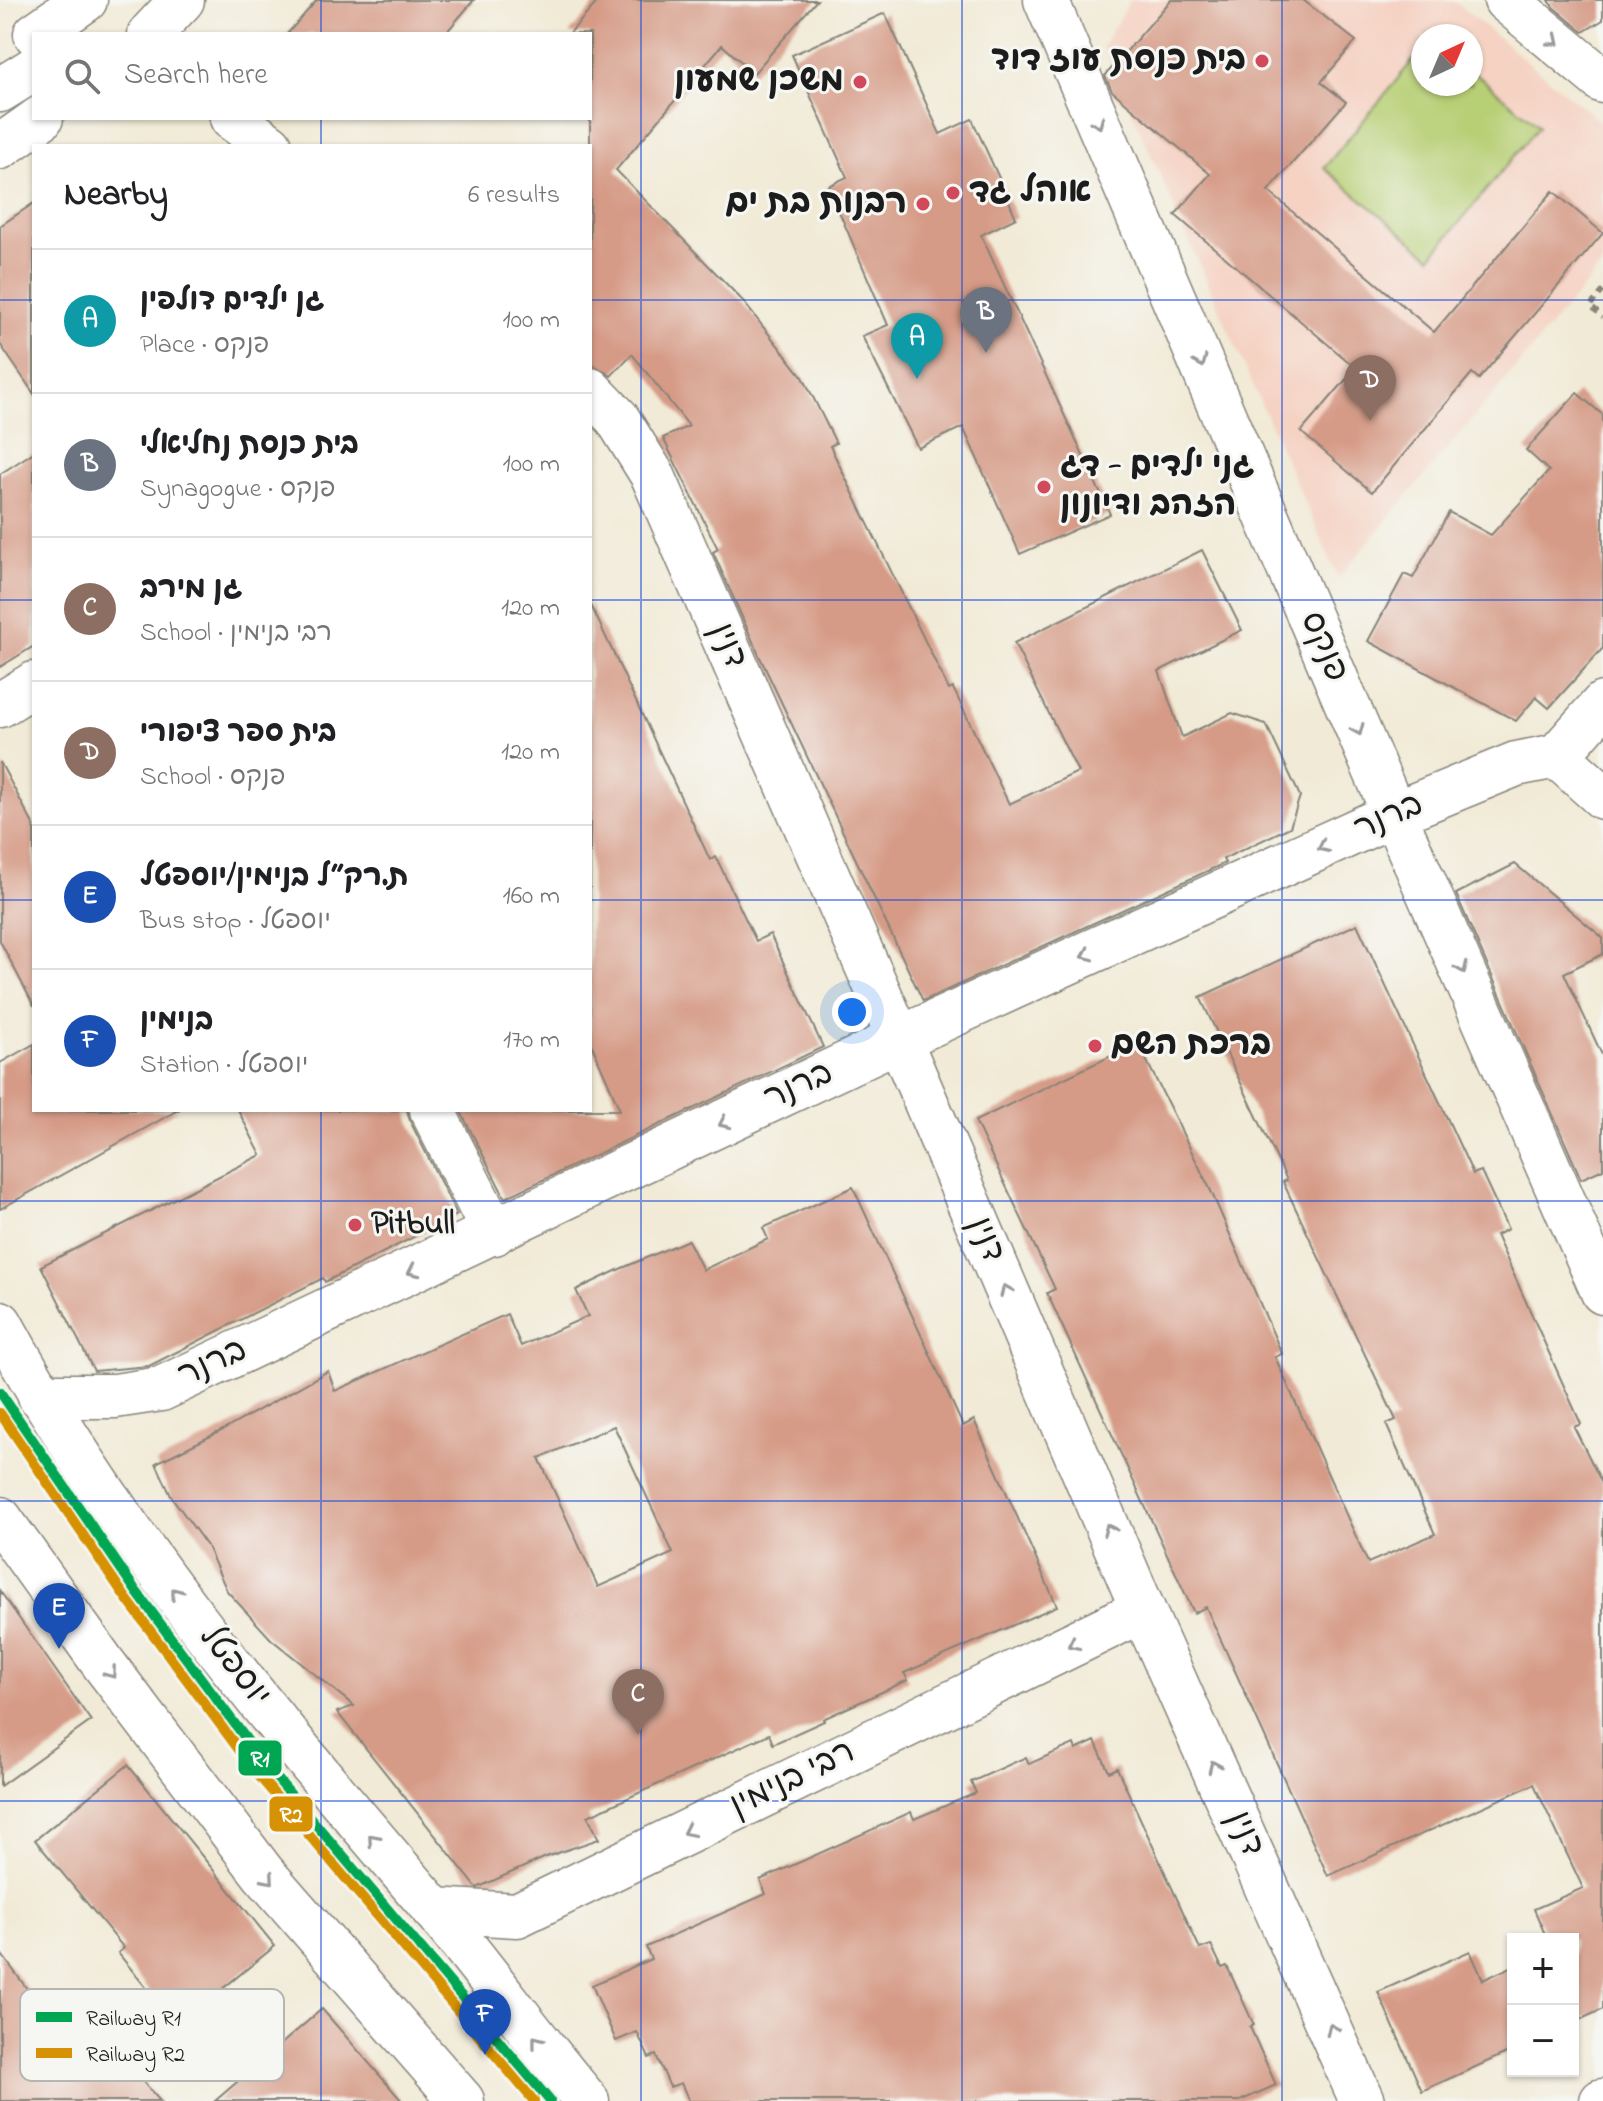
<!DOCTYPE html>
<meta charset="utf-8">
<style>
body{margin:0;font-family:"Indie Flower","Playpen Sans Hebrew",sans-serif;background:#f2f2f2;color:#202124}
.controls{position:absolute;right:24px;bottom:24px;display:grid;overflow:hidden;border-radius:0px;box-shadow:0 2px 6px #0004}
.controls button{width:72px;height:72px;display:grid;place-items:center;padding:0;border:0;border-bottom:2px solid #e0e0e0;background:#fff;color:#202124;font:40px sans-serif}
.compass{position:absolute;left:1411px;top:24px;width:72px;height:72px;border-radius:50%;background:#fff;box-shadow:0 2px 6px #0004;rotate:44deg}
.you{position:absolute;left:852px;top:1012px;width:28px;height:28px;margin:-20px;border:6px solid #fff;border-radius:50%;background:#1a73e8;box-shadow:0 0 0 12px #1a73e833}
.badge{display:grid;place-items:center;width:52px;height:52px;border-radius:50%;background:#d1495b;color:#fff;font-size:26px;font-weight:700}
.pin{position:absolute;translate:-50% -66px;filter:drop-shadow(0 2px 4px #0008)}
.pin::after{content:'';position:absolute;top:42px;width:28px;height:24px;background:inherit;clip-path:polygon(0 0,100% 0,50% 100%)}
.list{margin:0;padding:0;list-style:none}
h2{display:flex;justify-content:space-between;align-items:center;height:104px;margin:0;padding:0 32px;font-size:34px}
h2 small{font-size:26px;font-weight:400;color:#757577}
.list li{display:grid;grid-template-columns:52px 1fr auto;gap:24px;align-items:center;box-sizing:border-box;height:144px;padding:0 32px;border-top:2px solid #e0e0e0}
.list b{display:block;font-size:30px;white-space:nowrap}
.list p{margin:0;font-size:26px;white-space:nowrap;color:#757577}
.list em{font-size:26px;font-style:normal;color:#757577}
.icon{flex:none;width:44px;height:44px;fill:none;stroke:currentColor;stroke-width:2;stroke-linecap:round;stroke-linejoin:round}
.map{position:relative;flex:none;width:1603px;height:2101px;overflow:hidden}
.search{position:absolute;background:#fff;box-shadow:0 2px 6px #0004;left:32px;top:32px;width:560px;height:88px;display:flex;align-items:center;gap:20px;box-sizing:border-box;padding:0 28px;border-radius:0px;color:#757577;font-size:30px}
.panel{position:absolute;background:#fff;box-shadow:0 2px 6px #0004;left:32px;top:144px;width:560px;height:968px;border-radius:0px}
.map>svg:first-child{display:block}
</style>
<div class="map">
<svg width="1603" height="2101" viewBox="0 0 1603 2101">
<rect width="100%" height="100%" fill="#f6f6f2"/>
<filter id="ink" filterUnits="userSpaceOnUse"><feTurbulence type="fractalNoise" baseFrequency=".0125" numOctaves="2"/><feDisplacementMap in="SourceGraphic" scale="16" xChannelSelector="R" yChannelSelector="G"/><feConvolveMatrix kernelMatrix="1 2 1 2 8 2 1 2 1" color-interpolation-filters="sRGB"/></filter>
<filter id="wash" filterUnits="userSpaceOnUse"><feTurbulence type="fractalNoise" baseFrequency=".006" numOctaves="4" result="noise"/><feDisplacementMap in="SourceGraphic" scale="32" xChannelSelector="R" yChannelSelector="G"/><feGaussianBlur stdDeviation="1.8" result="paint"/><feColorMatrix in="noise" values="0 0 0 0 0 0 0 0 0 0 0 0 0 0 0 0 0 1.4 0 .05"/><feComposite in="paint" operator="in"/></filter>
<g filter="url(#wash)">
<rect width="100%" height="100%" fill="#f1ead6"/>
<path fill="#f5d2c2" fill-rule="evenodd" d="M1130 0H1453L1603 124V264L1338 578 1103 46ZM1423 36H1471V84H1423Z"/>
<polygon fill="#b7cf74" stroke="#6a7648" stroke-width="2" points="1423,48 1423,84 1471,84 1471,70 1539,126 1431,257 1324,168"/>
<g id="blocks">
<g fill="#d69b87" fill-rule="evenodd">
<polygon points="317,0 474,0 445,34 287,34"/>
<polygon points="599,0 817,0 754,73 722,45 616,170 741,299 803,377 836,443 830,446 949,690 953,688 1009,804 1078,772 1014,643 1202,550 1242,630 1159,671 1182,737 1232,713 1266,724 1300,796 1290,827 1223,859 1225,863 923,1001 758,653 713,552 718,549 663,438 689,426 632,354 611,376 590,362 590,34 569,34"/>
<polygon points="1171,0 1303,0 1356,41 1321,82 1346,102 1268,191 1434,332 1553,191 1603,233 1479,379 1472,373 1372,492 1301,432 1356,368 1175,215 1210,174 1112,91 1105,76"/>
<polygon points="1549,0 1603,0 1603,20 1583,32 1553,7"/>
<polygon points="885,13 940,134 972,119 1004,189 1016,218 981,235 1110,514 1020,554 963,427 918,448 862,336 888,325 828,186 847,177 792,55"/>
<polygon points="34,203 34,394 0,344 0,226"/>
<polygon points="1577,393 1603,415 1603,648 1549,708 1536,697 1516,721 1368,641 1404,574 1413,578 1449,512 1491,535 1549,471 1526,450"/>
<polygon points="34,452 34,646 0,667 0,474"/>
<polygon points="590,603 710,860 716,857 756,941 770,934 823,1047 505,1198 460,1110 620,1110 590,1041"/>
<polygon points="0,762 34,826 34,1006 0,941"/>
<polygon points="1515,864 1603,938 1603,954 1564,973 1603,1057 1603,1169 1581,1179 1456,894"/>
<polygon points="1357,924 1473,1174 1481,1171 1508,1229 1496,1235 1581,1424 1574,1427 1603,1485 1603,2009 1573,2023 1573,1939 1547,1939 1534,1909 1583,1888 1534,1784 1328,1876 1206,1607 1194,1613 1047,1293 1055,1289 975,1121 1138,1043 1211,1191 1282,1354 1275,1357 1368,1563 1435,1534 1386,1424 1396,1420 1283,1182 1287,1180 1200,997"/>
<polygon points="34,1044 34,1110 178,1110 0,1209 0,1063"/>
<polygon points="238,1110 407,1110 410,1121 457,1215 325,1282 323,1278 149,1366 94,1371 41,1266 261,1155"/>
<path d="M853 1187 963 1426 974 1420 1057 1606 904 1673 908 1680 823 1719 824 1721 773 1744 769 1734 588 1816 599 1839 546 1857 477 1888 337 1712 354 1706 271 1639 227 1591 207 1546 171 1496 156 1463 225 1429 328 1371 335 1391 507 1314 521 1346 588 1316 576 1290 620 1269 688 1240 703 1270 768 1239 763 1228ZM614 1426 673 1553 598 1587 539 1458Z"/>
<polygon points="0,1591 91,1721 0,1786"/>
<polygon points="1095,1741 1109,1772 1117,1768 1200,1949 1211,1945 1222,1968 1227,1966 1254,2025 1250,2027 1276,2085 1240,2101 689,2101 681,2083 670,2087 656,2055 649,2058 637,2032 616,2041 592,1985 651,1959 646,1947 766,1894 760,1880 911,1812 914,1819 976,1793 971,1782 1026,1757 1029,1764 1074,1744 1076,1750"/>
<polygon points="128,1765 275,1946 177,2026 118,1953 124,1948 35,1840"/>
<polygon points="1470,1951 1483,1980 1513,1966 1513,2050 1422,2091 1378,1992"/>
<polygon points="0,1952 64,2039 88,2019 160,2101 0,2101"/>
<polygon points="322,2009 402,2101 215,2101 273,2051"/>
</g>
</g>
</g>
<g filter="url(#ink)">
<use href="#blocks" fill-opacity="0" stroke="#868379" stroke-width="2"/>
<g fill="none" stroke-linecap="round" stroke-linejoin="round">
<g stroke="#868379" stroke-width="47">
<g id="minor">
<polyline points="1046,0 1394,814 1603,1292"/>
<polyline points="1506,0 1603,81"/>
<polyline points="36,34 85,0"/>
<polyline points="150,34 182,0"/>
<polyline points="0,90 34,69"/>
<polyline points="232,118 270,146"/>
<polyline points="0,147 41,118"/>
<polyline points="590,390 617,418 653,476 899,1039 1143,1610 1362,2101"/>
<polyline points="0,705 34,684"/>
<polyline points="1557,756 1603,704"/>
<polyline points="1557,756 1603,797"/>
<polyline points="432,1110 494,1233"/>
<path d="M0 1323C116 1537 274 1723 432 1907 486 1970 533 2038 587 2101"/>
<polyline points="40,1396 115,1396 161,1389 899,1039 1394,814 1516,764 1557,756"/>
<polyline points="0,1519 103,1663 263,1873 462,2101"/>
<polyline points="434,1910 517,1915 1143,1610"/>
<polyline points="1602,2101 1603,2101"/>
</g>
</g>
<polyline stroke="#868379" stroke-width="5" stroke-dasharray="6 6" stroke-linecap="butt" points="1603,291 1590,306 1603,317"/>
<use href="#minor" stroke="#fff" stroke-width="44"/>
<g stroke="#f6f6f2" stroke-width="16">
<polyline id="rail-1" points="0,1392 136,1591 264,1763 550,2101"/>
</g>
<g stroke="#f6f6f2" stroke-width="16">
<polyline id="rail-2" points="0,1413 126,1598 254,1770 534,2101"/>
</g>
<use href="#rail-1" stroke="#00a651" stroke-width="10"/>
<use href="#rail-2" stroke="#d69104" stroke-width="10"/>
</g>
<defs><path id="oneway-chevron" d="M-2-3.5L2.5 0L-2 3.5" fill="none" stroke-width="1.6" stroke-linecap="round" stroke-linejoin="round" transform="scale(2)"/></defs>
<g stroke="#999">
<use href="#oneway-chevron" transform="translate(1554 41) rotate(40)"/>
<use href="#oneway-chevron" transform="translate(1098 123) rotate(67)"/>
<use href="#oneway-chevron" transform="translate(1201 362) rotate(67)"/>
<use href="#oneway-chevron" transform="translate(1358 730) rotate(67)"/>
<use href="#oneway-chevron" transform="translate(1323 847) rotate(155)"/>
<use href="#oneway-chevron" transform="translate(1087 955) rotate(156)"/>
<use href="#oneway-chevron" transform="translate(1462 968) rotate(66)"/>
<use href="#oneway-chevron" transform="translate(724 1123) rotate(155)"/>
<use href="#oneway-chevron" transform="translate(413 1271) rotate(155)"/>
<use href="#oneway-chevron" transform="translate(1006 1290) rotate(-113)"/>
<use href="#oneway-chevron" transform="translate(1109 1529) rotate(-113)"/>
<use href="#oneway-chevron" transform="translate(176 1593) rotate(-128)"/>
<use href="#oneway-chevron" transform="translate(1073 1644) rotate(154)"/>
<use href="#oneway-chevron" transform="translate(111 1673) rotate(53)"/>
<use href="#oneway-chevron" transform="translate(1214 1766) rotate(-114)"/>
<use href="#oneway-chevron" transform="translate(688 1831) rotate(154)"/>
<use href="#oneway-chevron" transform="translate(373 1839) rotate(-131)"/>
<use href="#oneway-chevron" transform="translate(269 1879) rotate(49)"/>
<use href="#oneway-chevron" transform="translate(1332 2029) rotate(-114)"/>
<use href="#oneway-chevron" transform="translate(537 2041) rotate(-128)"/>
</g>
</g>
<path fill="none" stroke="#1d4ed8" stroke-width="2" stroke-opacity="0.55" d="M321 0V34M641 0V2101M962 0V2101M1282 0V2101M321 118V146M0 300H34M590 300H1603M0 600H34M590 600H1603M0 900H34M590 900H1603M321 1110V2101M0 1201H1603M0 1501H1603M0 1801H1603"/>
<g fill="#d1495b" stroke="#f6f6f2" stroke-width="3">
<circle cx="1262" cy="61" r="8"/>
<circle cx="860" cy="82" r="8"/>
<circle cx="953" cy="193" r="8"/>
<circle cx="923" cy="204" r="8"/>
<circle cx="1044" cy="487" r="8"/>
<circle cx="1095" cy="1046" r="8"/>
<circle cx="355" cy="1225" r="8"/>
</g>
<g text-anchor="middle" dominant-baseline="central" stroke-width="6" stroke-linejoin="round" paint-order="stroke">
<g font-size="34" font-weight="bold" fill="#1c1c1c" stroke="#f6f6f2" text-anchor="start">
<text x="1246" y="61" text-anchor="end">בית כנסת עוז דוד</text>
<text x="844" y="82" text-anchor="end">משכן שמעון</text>
<text x="969" y="193">אוהל גד</text>
<text x="907" y="204" text-anchor="end">רבנות בת ים</text>
<text x="1060" y="467">גני ילדים - דג<tspan x="1060" dy="39">הזהב ודיונון</tspan></text>
<text x="1111" y="1046">ברכת השם</text>
<text x="371" y="1225">Pitbull</text>
</g>
<g font-size="34" fill="#1c1c1c" stroke="#f6f6f2">
<text transform="translate(727 646) rotate(66)">דנין</text>
<text transform="translate(1323 647) rotate(67)">פנקס</text>
<text transform="translate(1389 818) rotate(-24)">ברנר</text>
<text transform="translate(799 1087) rotate(-25)">ברנר</text>
<text transform="translate(985 1240) rotate(67)">דנין</text>
<text transform="translate(213 1364) rotate(-25)">ברנר</text>
<text transform="translate(234 1667) rotate(52)">יוספטל</text>
<text transform="translate(793 1780) rotate(-26)">רבי בנימין</text>
<text transform="translate(1244 1834) rotate(66)">דנין</text>
</g>
</g>
<rect x="20" y="1989" width="264" height="92" rx="12" fill="#f6f6f2" stroke="#b5b5b2" stroke-width="2"/>
<rect x="36" y="2012" width="36" height="10" fill="#00a651"/>
<rect x="36" y="2048" width="36" height="10" fill="#d69104"/>
<g font-size="22" fill="#1c1c1c">
<text x="86" y="2025">Railway R1</text>
<text x="86" y="2061">Railway R2</text>
</g>
<g stroke="#f6f6f2" stroke-width="3">
<rect x="237" y="1739" width="46" height="38" rx="8" fill="#00a651"/>
<rect x="268" y="1795" width="46" height="38" rx="8" fill="#d69104"/>
</g>
<g font-size="22" text-anchor="middle" font-weight="bold" fill="#fff">
<text x="260" y="1766">R1</text>
<text x="291" y="1822">R2</text>
</g>
</svg>
<div class="controls">
<button>+</button>
<button>−</button>
</div>
<svg class="compass" viewBox="-18 -18 36 36"><path d="M0-13l5 13h-10z" fill="#e53935"/><path d="M0 13l5-13h-10z" fill="#757577"/></svg>
<div class="you"></div>
<div class="pin badge" style="left:917px;top:379px;background:#0f9aa8">A</div>
<div class="pin badge" style="left:986px;top:353px;background:#6b7280">B</div>
<div class="pin badge" style="left:638px;top:1735px;background:#8d6e63">C</div>
<div class="pin badge" style="left:1370px;top:421px;background:#8d6e63">D</div>
<div class="pin badge" style="left:59px;top:1649px;background:#1a4fb4">E</div>
<div class="pin badge" style="left:485px;top:2055px;background:#1a4fb4">F</div>
<div class="search"><svg class="icon" aria-label="search" viewBox="0 0 24 24"><circle cx="10" cy="10" r="6"/><path d="M15 15l6 6"/></svg>Search here</div>
<section class="panel">
<h2>Nearby<small>6 results</small></h2>
<ul class="list">
<li><span class="badge" style="background:#0f9aa8">A</span><div><b>גן ילדים דולפין</b><p>Place · פנקס</p></div><em>100 m</em></li>
<li><span class="badge" style="background:#6b7280">B</span><div><b>בית כנסת נחליאלי</b><p>Synagogue · פנקס</p></div><em>100 m</em></li>
<li><span class="badge" style="background:#8d6e63">C</span><div><b>גן מירב</b><p>School · רבי בנימין</p></div><em>120 m</em></li>
<li><span class="badge" style="background:#8d6e63">D</span><div><b>בית ספר ציפורי</b><p>School · פנקס</p></div><em>120 m</em></li>
<li><span class="badge" style="background:#1a4fb4">E</span><div><b>ת.רק״ל בנימין/יוספטל</b><p>Bus stop · יוספטל</p></div><em>160 m</em></li>
<li><span class="badge" style="background:#1a4fb4">F</span><div><b>בנימין</b><p>Station · יוספטל</p></div><em>170 m</em></li>
</ul>
</section>
</div>
